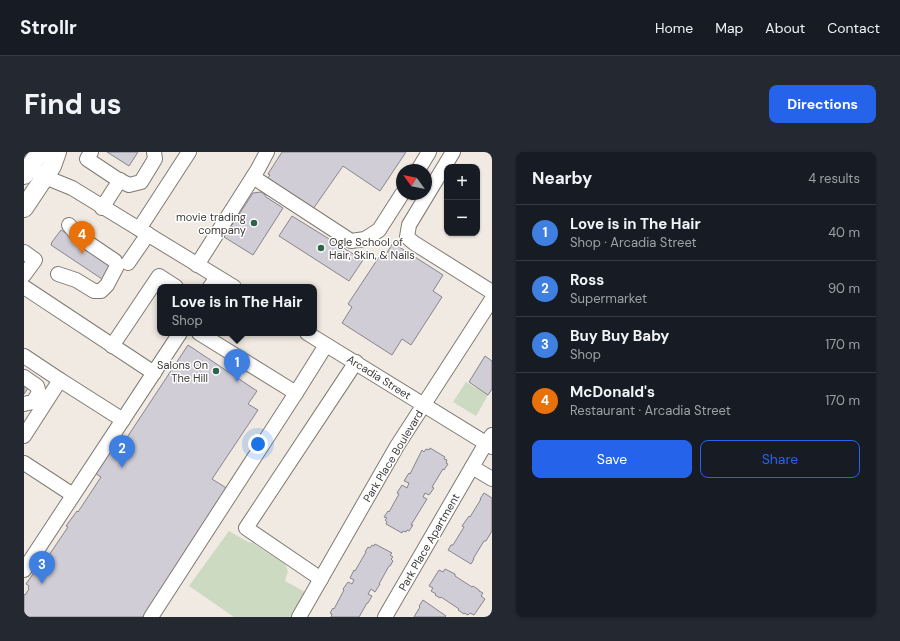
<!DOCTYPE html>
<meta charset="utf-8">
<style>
body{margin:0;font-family:"DM Sans",sans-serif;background:#242831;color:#f1f3f6}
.controls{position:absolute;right:12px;top:12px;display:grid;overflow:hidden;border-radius:8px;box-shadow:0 1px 3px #0004}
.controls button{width:36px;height:36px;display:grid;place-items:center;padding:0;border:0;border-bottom:1px solid #363941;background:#171b24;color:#f1f3f6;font:20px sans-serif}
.compass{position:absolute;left:372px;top:12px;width:36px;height:36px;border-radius:50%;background:#171b24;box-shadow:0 1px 3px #0004;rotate:303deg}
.you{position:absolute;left:234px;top:292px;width:14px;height:14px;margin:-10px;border:3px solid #fff;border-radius:50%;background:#1a73e8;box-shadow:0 0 0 6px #1a73e833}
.badge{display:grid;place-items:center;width:26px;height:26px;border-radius:50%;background:#2563eb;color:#fff;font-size:13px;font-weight:700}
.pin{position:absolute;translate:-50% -33px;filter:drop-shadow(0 1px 2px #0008)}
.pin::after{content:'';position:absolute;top:21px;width:14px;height:12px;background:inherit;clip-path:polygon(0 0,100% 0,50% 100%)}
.popup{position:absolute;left:133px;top:132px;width:160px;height:52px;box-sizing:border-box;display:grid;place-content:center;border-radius:8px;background:#171b24;filter:drop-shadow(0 1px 3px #0005);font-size:13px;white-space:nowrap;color:#9ea1a6}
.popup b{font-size:15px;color:#f1f3f6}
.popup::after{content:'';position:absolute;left:50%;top:100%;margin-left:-8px;border:8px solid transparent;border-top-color:#171b24}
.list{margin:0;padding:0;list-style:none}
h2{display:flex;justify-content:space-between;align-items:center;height:52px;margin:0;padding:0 16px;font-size:17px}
h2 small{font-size:13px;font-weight:400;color:#9ea1a6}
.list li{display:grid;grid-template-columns:26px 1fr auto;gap:12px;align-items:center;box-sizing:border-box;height:56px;padding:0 16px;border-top:1px solid #363941}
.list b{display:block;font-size:15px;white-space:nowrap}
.list p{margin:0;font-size:13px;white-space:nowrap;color:#9ea1a6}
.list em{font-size:13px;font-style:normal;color:#9ea1a6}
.actions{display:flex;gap:8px;padding:12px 16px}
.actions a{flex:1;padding:9px 0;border:1px solid #2563eb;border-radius:8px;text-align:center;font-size:14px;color:#2563eb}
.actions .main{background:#2563eb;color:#fff}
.map{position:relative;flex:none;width:468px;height:465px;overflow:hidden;border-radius:8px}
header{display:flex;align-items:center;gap:24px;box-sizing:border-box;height:56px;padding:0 20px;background:#171b24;border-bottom:1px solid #363941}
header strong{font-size:19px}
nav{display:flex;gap:22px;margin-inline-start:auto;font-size:14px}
.intro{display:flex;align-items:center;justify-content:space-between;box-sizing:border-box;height:96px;padding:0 24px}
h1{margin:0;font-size:28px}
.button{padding:10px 18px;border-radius:8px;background:#2563eb;color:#fff;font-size:14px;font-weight:700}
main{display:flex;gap:24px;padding:0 24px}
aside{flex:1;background:#171b24;border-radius:8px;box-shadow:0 1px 3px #0004}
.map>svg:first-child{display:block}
</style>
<header>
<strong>Strollr</strong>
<nav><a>Home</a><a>Map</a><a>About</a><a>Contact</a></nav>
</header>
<div class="intro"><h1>Find us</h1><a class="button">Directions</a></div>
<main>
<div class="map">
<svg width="468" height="465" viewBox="0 0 468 465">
<rect width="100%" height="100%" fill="#f0eae2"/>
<g fill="#ccdac1">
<polygon points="442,230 464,243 452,264 429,250"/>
<polygon points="205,379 224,390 229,391 261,412 264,419 261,429 283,441 269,465 210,465 165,434"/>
</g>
<g fill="#d1cdd6" stroke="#87848c">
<polygon points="83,0 114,0 105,14"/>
<polygon points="258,0 382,0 356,39 319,14 289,57 243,27 246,23 244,22"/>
<polygon points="237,40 241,43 242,45 259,56 229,103 200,85 229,41"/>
<polygon points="268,64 339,108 325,129 255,84"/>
<polygon points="37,78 90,113 78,127 27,93 28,90"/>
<polygon points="369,91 419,123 409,139 418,145 387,193 378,187 368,203 318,171 328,155 324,152 355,105 359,107"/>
<polygon points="164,193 233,239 224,252 234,258 188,327 204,337 119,465 0,465 0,442 1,443 5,437 4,436 5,434 2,432 15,413 17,415 44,375 42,374 53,359 54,360 77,325 71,321 95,286 100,290"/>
<polygon points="461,204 468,209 468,237 464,243 445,230"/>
<polygon points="0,229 5,235 0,242"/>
<polygon points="406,296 421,305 420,307 423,308 422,311 424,312 420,318 419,317 408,335 410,336 405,343 401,341 399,345 403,347 387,373 389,373 385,379 383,378 382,380 379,379 378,381 362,372 363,370 361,368 363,366 360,365 364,359 365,360 375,342 373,341 378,333 383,336 385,331 380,329 385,321 386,322 398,298 400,300 402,297 405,298"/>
<polygon points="460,341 468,346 468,379 462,389 460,389 449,407 450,407 447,412 424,398 427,393 429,393 440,375 438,374 445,364 446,365 457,347 456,347"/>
<polygon points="351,392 368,401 366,403 369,405 367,407 369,409 366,414 365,414 355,432 356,432 351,440 347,437 344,442 348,444 344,451 343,451 335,465 307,465 308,462 306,461 309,456 310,457 320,438 319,437 324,430 328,432 330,428 326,426 330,418 331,419 342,400 341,400 344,395 346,396 348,393 350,394"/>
<polygon points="421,417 431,422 431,424 448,435 449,434 455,438 455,439 459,441 457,444 461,447 450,463 446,461 444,463 440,461 440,462 434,458 435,457 417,445 416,446 411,443 412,442 407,439 409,436 405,434 415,418 419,420"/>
<polygon points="399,448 422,464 421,465 390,465 396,455 395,454"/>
</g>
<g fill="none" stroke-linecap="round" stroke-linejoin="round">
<g stroke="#807a73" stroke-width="16">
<g id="minor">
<polyline points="67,0 63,7 93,27 105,33 117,30 131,7 130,0"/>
<polyline points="429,0 385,73 383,85 390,91 468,140"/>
<polyline points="394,18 405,0"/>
<polyline points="12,20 21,25 48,36 210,135"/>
<polyline points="229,25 327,89 341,87 355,78 378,42"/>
<polyline points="78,56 96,28"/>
<polyline points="115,77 165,0"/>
<polyline points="0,100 11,108 0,123"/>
<polyline points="104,111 124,82"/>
<polyline points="173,113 234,17 243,0"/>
<polyline points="34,122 52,128 70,139 77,139 83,133 93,114 91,109 54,84 45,73"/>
<polyline points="0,135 130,221"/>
<polyline points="186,135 193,125"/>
<polyline points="175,181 272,241 302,193"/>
<polyline points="283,181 468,295"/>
<polyline points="88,194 135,124 152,135"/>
<polyline points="0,204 36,228 0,284"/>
<polyline points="0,225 13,234 15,241 9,250 0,252"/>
<polyline points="36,228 99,268"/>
<polyline points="0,311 49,343"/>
<polyline points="448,315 468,327"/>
<polyline points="0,418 156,181"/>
<polyline points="297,427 222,376 332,210"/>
<polyline points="127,465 272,241"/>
<polyline points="275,465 373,294 468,147"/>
<polyline points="361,465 462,291 468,283"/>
</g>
</g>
<g stroke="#807a73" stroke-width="20">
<g id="major">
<polyline points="0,23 14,3 18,0"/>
<polyline points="0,56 28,14 33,0"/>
</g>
</g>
<use href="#minor" stroke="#fff" stroke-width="14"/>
<use href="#major" stroke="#fff" stroke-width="18"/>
</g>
<g fill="#2d644b" stroke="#fff" stroke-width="1.5">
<circle cx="230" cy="71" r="4"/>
<circle cx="297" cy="96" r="4"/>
<circle cx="192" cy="219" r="4"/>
</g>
<g text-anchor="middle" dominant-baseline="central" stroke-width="3" stroke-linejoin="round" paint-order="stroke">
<g font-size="11" fill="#3c3a37" stroke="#fff" text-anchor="end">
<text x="222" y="65">movie trading<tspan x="222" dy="13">company</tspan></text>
<text x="305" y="90" text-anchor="start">Ogle School of<tspan x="305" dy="13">Hair, Skin, &amp; Nails</tspan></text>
<text x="184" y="213">Salons On<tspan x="184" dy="13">The Hill</tspan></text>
</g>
<g font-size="11" fill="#3c3a37" stroke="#fff">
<text transform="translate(355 225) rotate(32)">Arcadia Street</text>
<text transform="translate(369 304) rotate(-59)">Park Place Boulevard</text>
<text transform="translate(405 390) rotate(-60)">Park Place Apartment</text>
</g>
</g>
</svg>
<div class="controls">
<button>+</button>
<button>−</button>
</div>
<svg class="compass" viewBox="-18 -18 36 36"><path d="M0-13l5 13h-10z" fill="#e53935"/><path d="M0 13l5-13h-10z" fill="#9ea1a6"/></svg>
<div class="you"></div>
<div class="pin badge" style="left:213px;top:230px;background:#3f7fe0">1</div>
<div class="popup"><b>Love is in The Hair</b>Shop</div>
<div class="pin badge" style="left:98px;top:316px;background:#3f7fe0">2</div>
<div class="pin badge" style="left:18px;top:432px;background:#3f7fe0">3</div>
<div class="pin badge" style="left:58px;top:102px;background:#e8710a">4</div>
</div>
<aside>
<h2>Nearby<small>4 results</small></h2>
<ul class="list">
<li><span class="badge" style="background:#3f7fe0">1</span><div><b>Love is in The Hair</b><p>Shop · Arcadia Street</p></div><em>40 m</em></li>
<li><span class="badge" style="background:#3f7fe0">2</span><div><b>Ross</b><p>Supermarket</p></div><em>90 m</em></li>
<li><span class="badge" style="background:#3f7fe0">3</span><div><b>Buy Buy Baby</b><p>Shop</p></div><em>170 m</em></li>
<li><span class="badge" style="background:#e8710a">4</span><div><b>McDonald's</b><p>Restaurant · Arcadia Street</p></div><em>170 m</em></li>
</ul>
<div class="actions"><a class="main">Save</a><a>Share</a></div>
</aside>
</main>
